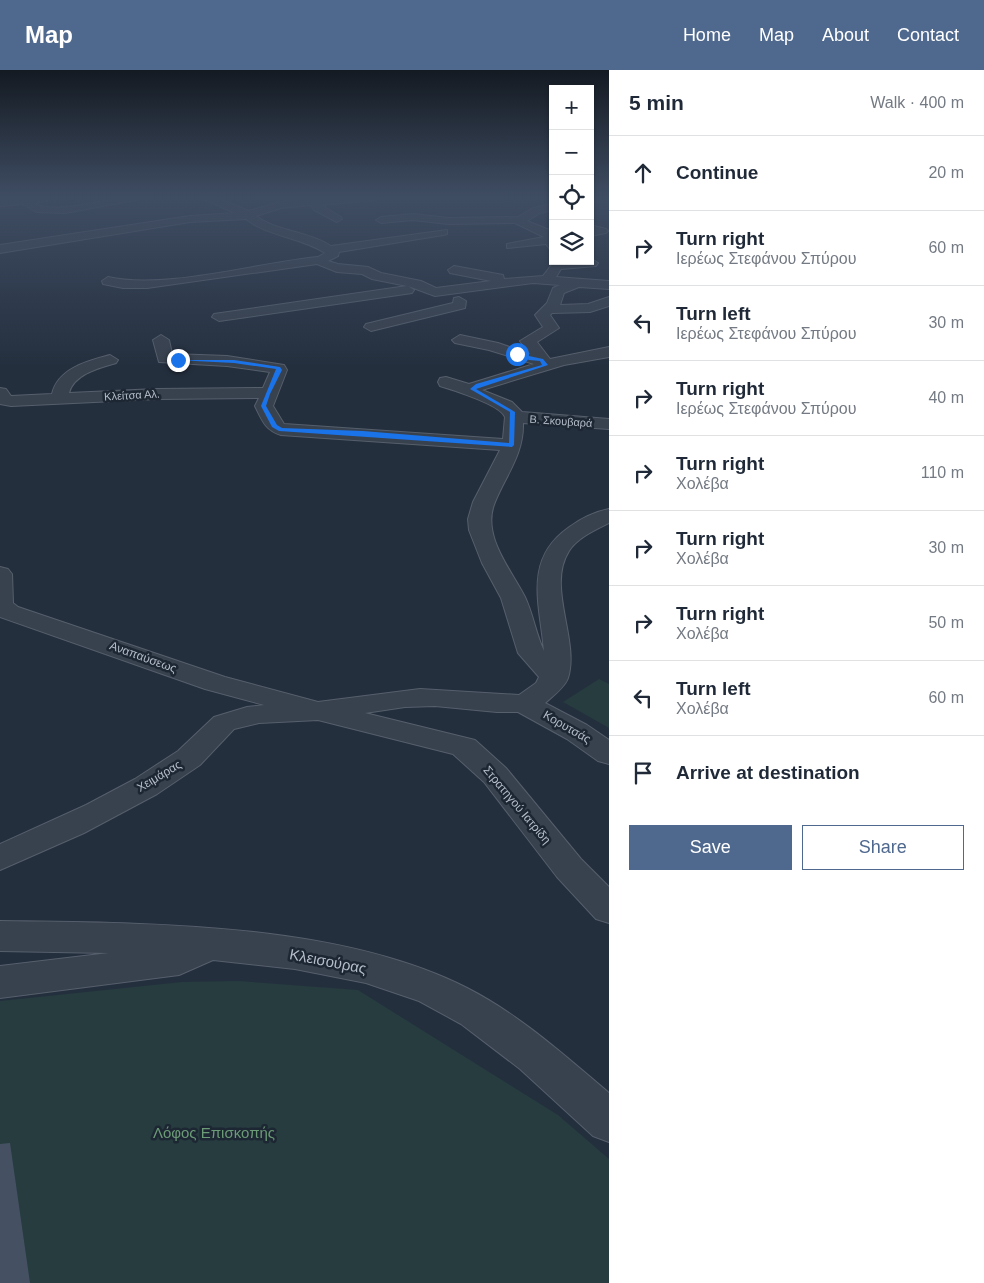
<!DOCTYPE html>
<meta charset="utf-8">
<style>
body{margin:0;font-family:Helvetica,sans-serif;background:#f6f6f7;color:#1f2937}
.controls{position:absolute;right:15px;top:15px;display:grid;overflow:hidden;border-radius:0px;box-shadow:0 1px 4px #0004}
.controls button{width:45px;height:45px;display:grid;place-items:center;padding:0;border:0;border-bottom:1px solid #e0e1e3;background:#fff;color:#1f2937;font:25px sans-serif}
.stop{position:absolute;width:15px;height:15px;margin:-11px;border:4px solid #1a73e8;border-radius:50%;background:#fff}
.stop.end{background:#1a73e8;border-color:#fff;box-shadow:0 1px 5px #0008}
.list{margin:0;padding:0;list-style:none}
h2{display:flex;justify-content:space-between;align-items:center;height:65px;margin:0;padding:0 20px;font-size:21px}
h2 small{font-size:16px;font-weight:400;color:#747a83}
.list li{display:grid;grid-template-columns:32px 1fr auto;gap:15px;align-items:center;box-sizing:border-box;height:75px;padding:0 20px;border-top:1px solid #e0e1e3}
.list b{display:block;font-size:19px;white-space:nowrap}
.list p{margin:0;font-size:16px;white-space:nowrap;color:#747a83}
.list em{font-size:16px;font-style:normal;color:#747a83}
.actions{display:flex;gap:10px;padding:15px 20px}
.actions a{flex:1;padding:11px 0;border:1px solid #4f688e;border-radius:0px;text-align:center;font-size:18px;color:#4f688e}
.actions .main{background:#4f688e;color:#fff}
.icon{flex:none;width:28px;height:28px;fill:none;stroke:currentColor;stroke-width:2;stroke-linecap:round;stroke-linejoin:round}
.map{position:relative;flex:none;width:609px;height:1213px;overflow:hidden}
header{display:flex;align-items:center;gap:30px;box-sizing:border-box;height:70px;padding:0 25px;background:#4f688e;color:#fff}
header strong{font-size:24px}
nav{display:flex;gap:28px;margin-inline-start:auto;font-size:18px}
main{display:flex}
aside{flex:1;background:#fff}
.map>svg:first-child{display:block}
</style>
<header>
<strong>Map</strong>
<nav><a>Home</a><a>Map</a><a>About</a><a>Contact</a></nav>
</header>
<main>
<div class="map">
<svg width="609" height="1213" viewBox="0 0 609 1213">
<rect width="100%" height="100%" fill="#242f3e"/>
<g fill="#263c3f">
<polygon points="599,609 609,614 609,658 563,632"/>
<polygon points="239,911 358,920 558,1045 609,1089 609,1213 0,1213 0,931 182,912"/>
</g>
<polygon fill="#455162" points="10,1073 30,1213 0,1213 0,1074"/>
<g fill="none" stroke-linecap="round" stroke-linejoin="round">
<g stroke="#565f6c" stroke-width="2">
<g id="minor">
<path d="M28 127H47V131L34 133C51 145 103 130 124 128 133 127 143 127 152 127L65 143 36 142 23 134 0 136V130Z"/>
<path d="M199 127H214L249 141 280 132 317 127H380L375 130 321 135 341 147 342 149 337 152 314 140 311 135 281 138 256 146C278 162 308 161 331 176L447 160V164L443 165 339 182 338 186 328 191 338 194 368 197 381 203 421 211 436 218 491 211 450 203 448 200 454 196 503 205 504 209 543 206 553 193 590 191V188L598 193 596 196 561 199 556 207 609 211V219L579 217 564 223 560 235 588 234 609 227V236L590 242 552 243 550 245 559 258 537 272 550 289 609 277V287L564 295 482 320 512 332 522 342 609 349V359L523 353C524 384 506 405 495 432 481 465 510 498 525 527 533 544 536 564 544 581 540 535 523 490 568 458 580 449 594 442 609 439V453C595 460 577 468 569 481 546 517 580 570 568 608 565 617 552 627 545 633L587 655 609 670V694L598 691 567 669 518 642H497L435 636 405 637 365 643 475 670 506 698 581 789 609 817V853L596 849 557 807 484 712 453 684 318 650 259 653 234 659 200 695 157 724 84 763 0 800V774L86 735 135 709 178 681 214 647 247 637 264 635 205 619 0 547V497L8 499 12 504 13 533 18 537 225 607 318 632 420 619 519 625 536 613 539 607 518 583 501 528 482 493 469 460 468 449 473 432 500 380 281 365C265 360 262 350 255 336L259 328 157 329 11 336 0 334V318L6 319 11 326 52 324C58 298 88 291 110 285L118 290 116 293C99 298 74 304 69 323L157 319 263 318 270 302 227 296 159 292 153 270 161 265 169 270 172 284 227 286 284 295 287 300 273 336 284 354 503 369 505 347C501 335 453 320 440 316L438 312 440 308 446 307 469 314 534 294 489 280 455 273 452 270 460 265 498 273 530 284 520 271 543 257 535 245 547 233 553 218 560 215 533 213 435 226 408 216 414 220 412 223 219 251 212 247 214 244 407 216 372 209 362 204 337 202 317 194 147 218H123L103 214 102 211 108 207C166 220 256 193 318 187L325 183C301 167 269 167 246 149L190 152 0 183V175L190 146 235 143Z"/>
<polygon points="553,134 553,140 540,143 527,151 552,161 553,179 549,178 546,174 507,178 507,174 544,167 515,153 448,154 413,150 381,153 376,150 381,147 413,144 448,148 518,147 533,138"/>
<polygon points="590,155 606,159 608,161 606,163 590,166"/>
<polygon points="459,227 466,231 465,238 371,261 364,257 366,254 453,233 454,228"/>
<path d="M0 851C144 853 337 852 467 918 520 945 564 985 609 1023V1072L593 1066 520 999 461 954 419 931 366 913 295 899 213 890 179 905 0 928V896L109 883 0 881Z"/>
</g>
</g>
<use href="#minor" fill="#38414e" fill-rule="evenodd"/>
</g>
<linearGradient id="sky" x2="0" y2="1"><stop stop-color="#141a22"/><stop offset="0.43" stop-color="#3f4d63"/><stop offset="1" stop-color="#3f4d63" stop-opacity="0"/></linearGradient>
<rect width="609" height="297" fill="url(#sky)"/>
<polygon fill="#1a73e8" points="515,283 543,289 548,295 476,319 515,342 514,375 512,377 279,361 272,357 261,336 276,299 234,293 175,290 234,290 280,297 282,300 270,324 266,336 277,355 282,358 363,361 509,373 510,342 470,319 476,314 542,295 540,291 529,290"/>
<g text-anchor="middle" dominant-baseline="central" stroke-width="5" stroke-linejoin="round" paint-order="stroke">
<g font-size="11" fill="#b4bcc9" stroke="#1d2633">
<text transform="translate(132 325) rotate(-3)">Κλείτσα Αλ.</text>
<text transform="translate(561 351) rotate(4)">Β. Σκουβαρά</text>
</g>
<g font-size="12" fill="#b4bcc9" stroke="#1d2633">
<text transform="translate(143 587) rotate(20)">Αναπαύσεως</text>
<text transform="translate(567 657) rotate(30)">Κορυτσάς</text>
<text transform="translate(159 706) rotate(-31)">Χειμάρας</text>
<text transform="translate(517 735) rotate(50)">Στρατηγού Ιατρίδη</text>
</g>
<g font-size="15" fill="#b4bcc9" stroke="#1d2633">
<text transform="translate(328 891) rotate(11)">Κλεισούρας</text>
</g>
<g font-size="15" fill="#6b9a76" stroke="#1d2633">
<text x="214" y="1062">Λόφος Επισκοπής</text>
</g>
</g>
</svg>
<div class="controls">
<button>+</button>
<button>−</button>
<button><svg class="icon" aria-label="locate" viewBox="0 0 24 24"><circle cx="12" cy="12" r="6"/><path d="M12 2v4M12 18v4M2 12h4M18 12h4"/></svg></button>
<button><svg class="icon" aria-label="layers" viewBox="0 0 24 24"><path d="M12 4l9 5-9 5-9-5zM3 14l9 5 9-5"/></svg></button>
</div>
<div class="stop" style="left:517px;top:284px"></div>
<div class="stop end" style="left:178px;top:290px"></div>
</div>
<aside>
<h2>5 min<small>Walk · 400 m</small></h2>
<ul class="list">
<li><svg class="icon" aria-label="ahead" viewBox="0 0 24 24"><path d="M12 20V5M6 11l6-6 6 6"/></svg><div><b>Continue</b></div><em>20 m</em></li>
<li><svg class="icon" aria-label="right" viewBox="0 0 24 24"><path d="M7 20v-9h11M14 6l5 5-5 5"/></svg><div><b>Turn right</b><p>Ιερέως Στεφάνου Σπύρου</p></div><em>60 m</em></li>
<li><svg class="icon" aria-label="left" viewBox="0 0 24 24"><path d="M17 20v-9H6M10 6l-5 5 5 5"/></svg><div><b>Turn left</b><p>Ιερέως Στεφάνου Σπύρου</p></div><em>30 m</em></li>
<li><svg class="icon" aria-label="right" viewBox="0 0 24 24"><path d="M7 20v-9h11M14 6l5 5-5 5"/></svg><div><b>Turn right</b><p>Ιερέως Στεφάνου Σπύρου</p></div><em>40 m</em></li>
<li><svg class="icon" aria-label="right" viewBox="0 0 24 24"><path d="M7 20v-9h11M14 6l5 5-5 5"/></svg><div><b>Turn right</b><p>Χολέβα</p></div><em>110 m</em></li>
<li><svg class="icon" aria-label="right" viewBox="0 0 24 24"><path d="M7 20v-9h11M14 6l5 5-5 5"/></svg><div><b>Turn right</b><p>Χολέβα</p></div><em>30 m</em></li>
<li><svg class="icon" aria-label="right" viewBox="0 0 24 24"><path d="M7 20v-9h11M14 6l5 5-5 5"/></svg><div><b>Turn right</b><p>Χολέβα</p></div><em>50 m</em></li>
<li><svg class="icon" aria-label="left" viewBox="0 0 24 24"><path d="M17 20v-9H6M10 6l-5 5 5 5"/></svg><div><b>Turn left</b><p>Χολέβα</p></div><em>60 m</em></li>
<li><svg class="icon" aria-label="arrive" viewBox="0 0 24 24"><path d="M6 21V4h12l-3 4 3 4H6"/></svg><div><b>Arrive at destination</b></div></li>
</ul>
<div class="actions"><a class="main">Save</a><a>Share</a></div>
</aside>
</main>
